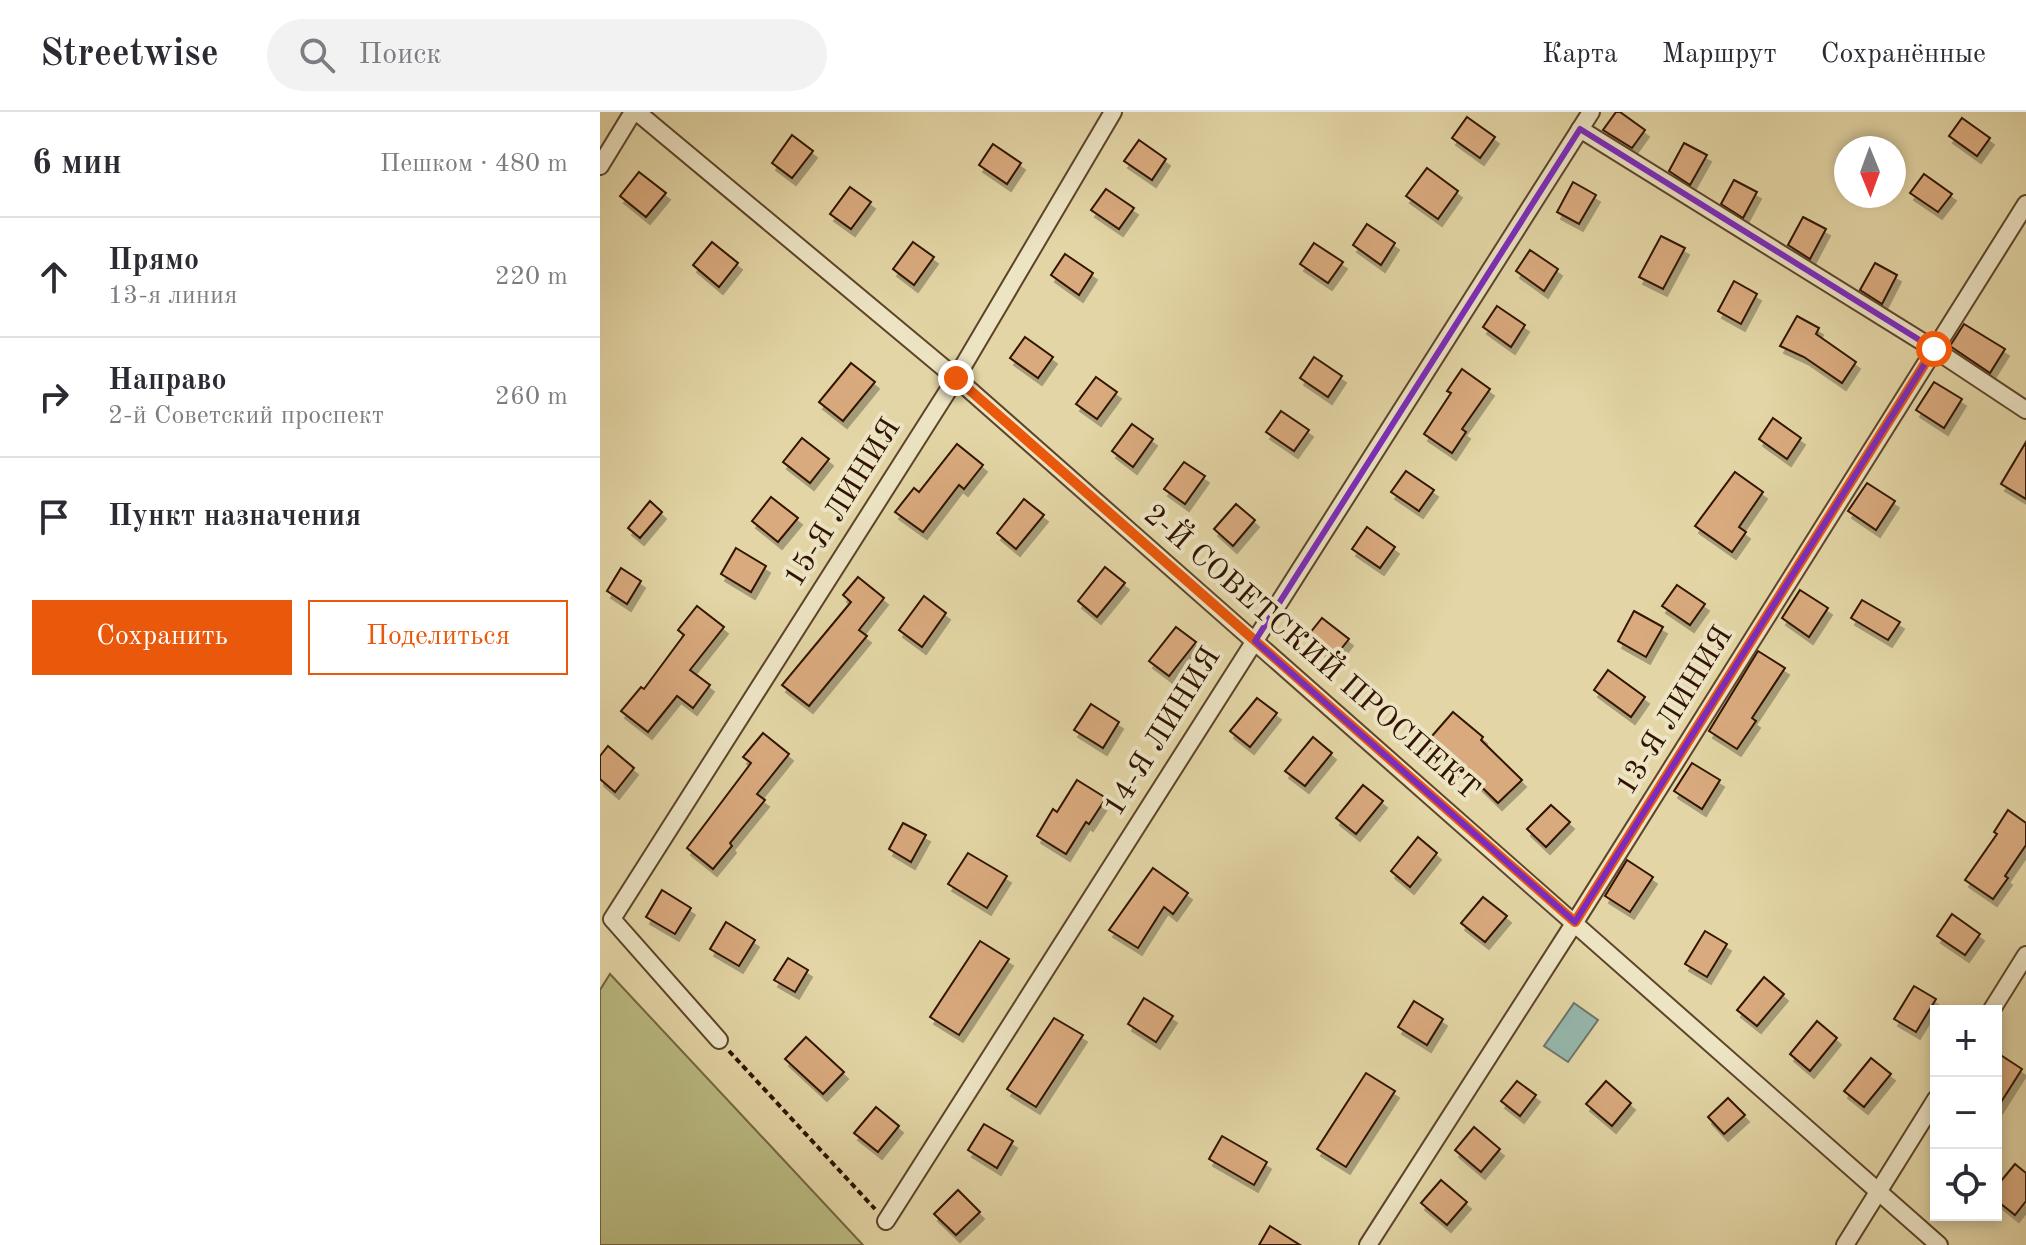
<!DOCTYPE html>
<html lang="ru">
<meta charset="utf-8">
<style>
body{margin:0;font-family:"Old Standard TT",serif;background:#f2f2f3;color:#2b2b33}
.controls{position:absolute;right:24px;bottom:24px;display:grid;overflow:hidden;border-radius:0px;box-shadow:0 4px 12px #0003}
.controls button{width:72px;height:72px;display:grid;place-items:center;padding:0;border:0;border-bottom:2px solid #e1e1e2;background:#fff;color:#2b2b33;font:40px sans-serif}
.compass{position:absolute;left:1234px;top:24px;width:72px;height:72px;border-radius:50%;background:#fff;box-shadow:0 4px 12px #0003;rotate:179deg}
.stop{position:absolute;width:24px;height:24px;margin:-18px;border:6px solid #ea580c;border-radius:50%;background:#fff}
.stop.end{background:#ea580c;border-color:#fff;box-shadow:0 2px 8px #0008}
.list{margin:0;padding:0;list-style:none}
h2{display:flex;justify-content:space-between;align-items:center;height:104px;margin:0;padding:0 32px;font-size:34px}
h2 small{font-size:26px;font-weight:400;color:#7c7c81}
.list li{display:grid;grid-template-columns:52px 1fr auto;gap:24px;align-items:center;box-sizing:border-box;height:120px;padding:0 32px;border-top:2px solid #e1e1e2}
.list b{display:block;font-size:30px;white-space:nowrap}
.list p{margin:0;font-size:26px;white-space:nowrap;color:#7c7c81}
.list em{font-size:26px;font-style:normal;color:#7c7c81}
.actions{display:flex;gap:16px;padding:24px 32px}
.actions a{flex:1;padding:18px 0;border:2px solid #ea580c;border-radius:0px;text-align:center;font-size:28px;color:#ea580c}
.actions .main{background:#ea580c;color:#fff}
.icon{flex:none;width:44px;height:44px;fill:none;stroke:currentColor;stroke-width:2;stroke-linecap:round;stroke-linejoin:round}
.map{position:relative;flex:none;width:1426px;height:1133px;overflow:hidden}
header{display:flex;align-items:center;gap:48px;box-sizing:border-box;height:112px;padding:0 40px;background:#fff;border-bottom:2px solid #e1e1e2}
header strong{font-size:38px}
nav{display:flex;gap:44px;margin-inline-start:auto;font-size:28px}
.search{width:560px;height:72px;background:#f2f2f3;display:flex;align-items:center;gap:20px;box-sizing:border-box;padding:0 28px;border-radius:44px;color:#7c7c81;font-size:30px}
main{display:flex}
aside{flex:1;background:#fff}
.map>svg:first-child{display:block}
</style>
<header>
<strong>Streetwise</strong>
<div class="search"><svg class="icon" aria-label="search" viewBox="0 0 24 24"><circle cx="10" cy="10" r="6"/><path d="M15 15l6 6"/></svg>Поиск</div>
<nav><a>Карта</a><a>Маршрут</a><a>Сохранённые</a></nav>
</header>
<main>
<aside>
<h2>6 мин<small>Пешком · 480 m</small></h2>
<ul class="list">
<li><svg class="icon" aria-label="ahead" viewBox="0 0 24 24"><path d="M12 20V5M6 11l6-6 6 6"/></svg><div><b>Прямо</b><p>13-я линия</p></div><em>220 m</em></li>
<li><svg class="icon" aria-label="right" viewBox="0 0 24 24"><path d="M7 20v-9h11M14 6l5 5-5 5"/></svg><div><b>Направо</b><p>2-й Советский проспект</p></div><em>260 m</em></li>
<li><svg class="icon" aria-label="arrive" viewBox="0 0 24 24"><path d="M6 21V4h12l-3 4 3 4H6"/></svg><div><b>Пункт назначения</b></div></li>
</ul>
<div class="actions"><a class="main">Сохранить</a><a>Поделиться</a></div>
</aside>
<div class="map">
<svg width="1426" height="1133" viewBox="0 0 1426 1133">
<defs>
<filter id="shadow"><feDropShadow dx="4" dy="7" stdDeviation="0" flood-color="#0004"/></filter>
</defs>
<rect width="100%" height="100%" fill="#e3d5a5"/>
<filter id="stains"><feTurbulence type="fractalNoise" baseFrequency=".0025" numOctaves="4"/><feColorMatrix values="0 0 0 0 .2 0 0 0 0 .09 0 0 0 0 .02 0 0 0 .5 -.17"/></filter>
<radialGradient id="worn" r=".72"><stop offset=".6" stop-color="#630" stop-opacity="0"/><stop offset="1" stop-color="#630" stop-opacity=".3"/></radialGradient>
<polygon fill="#babb82" stroke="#756741" stroke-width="2" points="10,862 263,1133 0,1133 0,878"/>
<polygon fill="#96b8ad" stroke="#6d7668" stroke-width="2" points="974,891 998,908 968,950 944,934"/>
<g fill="#d9aa7e" stroke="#301300" stroke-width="2" filter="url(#shadow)">
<polygon points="1016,0 1020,0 1045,18 1032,36 1003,18"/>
<polygon points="867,5 895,25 880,46 852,26"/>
<polygon points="1362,6 1390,26 1377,44 1349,24"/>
<polygon points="192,23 213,39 192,66 172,51"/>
<polygon points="539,28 566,47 552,68 524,49"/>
<polygon points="1084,31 1107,43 1090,73 1069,59"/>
<polygon points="393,32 421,51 407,72 379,53"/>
<polygon points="827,56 858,79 838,107 806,84"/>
<polygon points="39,60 66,81 46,105 20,84"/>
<polygon points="1324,62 1352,82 1338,100 1310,81"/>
<polygon points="1134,68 1157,80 1143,106 1121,92"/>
<polygon points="973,70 996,83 979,112 957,100"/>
<polygon points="250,75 271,90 251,117 230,102"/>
<polygon points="506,77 534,96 519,117 491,98"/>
<polygon points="1203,105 1226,117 1210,147 1188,133"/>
<polygon points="767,112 795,131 781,153 753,133"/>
<polygon points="1061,124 1085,136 1063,177 1039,165"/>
<polygon points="112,130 138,151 119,175 93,153"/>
<polygon points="313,130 334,145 314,173 293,157"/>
<polygon points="714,131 743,150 728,171 700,152"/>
<polygon points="930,138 958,157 944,179 916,159"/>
<polygon points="465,142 493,161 479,183 451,163"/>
<polygon points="1275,151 1297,163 1282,192 1260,178"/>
<polygon points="1134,169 1157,182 1141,212 1118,199"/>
<polygon points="897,194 925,213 911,235 883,215"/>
<polygon points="1197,204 1219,216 1216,222 1256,250 1242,271 1204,245 1180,234"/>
<polygon points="1364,212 1405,237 1390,261 1350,234"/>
<polygon points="425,225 453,245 438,266 410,246"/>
<polygon points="714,245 742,264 728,285 700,266"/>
<polygon points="251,251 275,270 243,309 219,290"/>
<polygon points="862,257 890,277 862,317 866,320 852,341 824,322 851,281 847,279"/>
<polygon points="496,265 517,280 497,307 476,292"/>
<polygon points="1334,270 1362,287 1344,316 1316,298"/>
<polygon points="681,299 709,318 694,339 666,320"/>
<polygon points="1173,306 1201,326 1187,347 1159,327"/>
<polygon points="532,312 553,327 533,355 512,339"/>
<polygon points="202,326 229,347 210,371 183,350"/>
<polygon points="1426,330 1426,387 1401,372"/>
<polygon points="357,332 383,353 364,377 359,373 323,420 295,400 314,376 319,380"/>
<polygon points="584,350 605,364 585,392 564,377"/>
<polygon points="806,359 834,378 819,399 791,380"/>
<polygon points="1135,360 1163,380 1139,415 1146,420 1132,440 1095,414"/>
<polygon points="1267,371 1295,389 1276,418 1248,399"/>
<polygon points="171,385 198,406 178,430 152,409"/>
<polygon points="424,387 444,403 416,437 397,421"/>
<polygon points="50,389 62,400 40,426 28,416"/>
<polygon points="636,392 655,408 633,434 614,417"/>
<polygon points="767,415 795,435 780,456 752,437"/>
<polygon points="136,436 166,454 151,480 121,462"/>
<polygon points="505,455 525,471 497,505 478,489"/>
<polygon points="21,456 41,469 27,492 7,479"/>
<polygon points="258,465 284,486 259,518 267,524 209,594 182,573 251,490 243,483"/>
<polygon points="1077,473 1105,492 1090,513 1062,494"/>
<polygon points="1200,478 1228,496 1209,525 1182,506"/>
<polygon points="324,484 346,501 322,535 299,518"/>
<polygon points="1262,488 1300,510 1288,528 1251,506"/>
<polygon points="97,494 124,515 90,558 110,573 93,596 77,584 48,620 21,599 41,575 44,577 84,523 78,518"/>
<polygon points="1034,499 1063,515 1046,545 1018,529"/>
<polygon points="722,506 749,527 733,547 706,526"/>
<polygon points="576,515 596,530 569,564 549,549"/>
<polygon points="1158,539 1185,556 1152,606 1156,609 1137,637 1109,619"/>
<polygon points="1008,558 1045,585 1031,605 994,578"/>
<polygon points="657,586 677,601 650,635 630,619"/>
<polygon points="491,592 519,610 503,636 474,618"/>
<polygon points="853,600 883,625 881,628 922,668 898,691 859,653 854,658 825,632"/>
<polygon points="163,621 189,642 157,682 165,688 130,731 132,734 113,757 87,736 151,651 143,645"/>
<polygon points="713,625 732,641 705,674 685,659"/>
<polygon points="8,634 34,656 15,680 0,667 0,644"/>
<polygon points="1092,651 1120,668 1102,697 1074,679"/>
<polygon points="477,668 506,686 489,712 486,710 466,742 437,724 453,697 457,700"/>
<polygon points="763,673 783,689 756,722 736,706"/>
<polygon points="951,693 970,710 946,735 927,717"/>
<polygon points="1408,698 1426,711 1426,733 1405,764 1408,766 1393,787 1365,768 1397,722 1394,720"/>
<polygon points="303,711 326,723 311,750 289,737"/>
<polygon points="818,725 837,741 810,775 791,759"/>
<polygon points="368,741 407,764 387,796 348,772"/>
<polygon points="1027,748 1053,765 1030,800 1005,784"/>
<polygon points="553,756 588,781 573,802 564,795 538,836 509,818"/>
<polygon points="62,778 91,796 75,822 46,805"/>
<polygon points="883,785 907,804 885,830 861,811"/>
<polygon points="1352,802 1380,822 1365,843 1337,824"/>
<polygon points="126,810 155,828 139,854 110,837"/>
<polygon points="1105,819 1127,832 1107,865 1085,852"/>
<polygon points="380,829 409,847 359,923 330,905"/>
<polygon points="188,846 208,858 195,880 174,868"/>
<polygon points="1164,865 1184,882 1157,914 1137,898"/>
<polygon points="1314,874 1336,887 1316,920 1294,907"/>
<polygon points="544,886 573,904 556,930 528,912"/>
<polygon points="814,889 843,907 827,933 798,915"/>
<polygon points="454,906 483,923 436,995 407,977"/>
<polygon points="1217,909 1237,926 1210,959 1190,942"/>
<polygon points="206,925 244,960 223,982 185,947"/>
<polygon points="1396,940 1422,957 1396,998"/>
<polygon points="1271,946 1291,962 1264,995 1244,979"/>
<polygon points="766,961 795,979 746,1055 717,1037"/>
<polygon points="917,969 936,983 920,1004 901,989"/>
<polygon points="1006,969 1031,991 1012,1014 986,992"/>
<polygon points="1128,986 1145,1003 1124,1022 1108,1005"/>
<polygon points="276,995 299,1014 278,1040 254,1021"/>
<polygon points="384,1012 413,1029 397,1056 368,1038"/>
<polygon points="874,1015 900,1037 881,1060 855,1038"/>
<polygon points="622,1024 667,1050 654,1073 609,1047"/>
<polygon points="1415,1052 1426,1061 1426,1089 1415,1103 1396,1088 1396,1075"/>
<polygon points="841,1068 867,1090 847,1113 821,1091"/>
<polygon points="358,1078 380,1100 356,1123 334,1102"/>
<polygon points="670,1114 700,1133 659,1133"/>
</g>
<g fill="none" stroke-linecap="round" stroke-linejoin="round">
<g stroke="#5d4429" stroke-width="20">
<g id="minor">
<polyline points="37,0 356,266 1339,1133"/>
<polyline points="980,17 1334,237 1426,298"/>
<polyline points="0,54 33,0"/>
<polyline points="1391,899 1426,843"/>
<polyline points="119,928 12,807 356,266 513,0"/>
<polyline points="286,1109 991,0"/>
<polyline points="768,1133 975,810 1426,92"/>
<polyline points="1245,1133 1336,987"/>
</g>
</g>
<polyline stroke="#301300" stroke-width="4" stroke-dasharray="6 4" stroke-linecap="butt" points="129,939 275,1097"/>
<use href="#minor" stroke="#ede4c4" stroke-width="16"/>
</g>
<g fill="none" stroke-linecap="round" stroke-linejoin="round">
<polyline stroke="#ea580c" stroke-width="10" points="356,266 975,810 1334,237"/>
</g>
<path fill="none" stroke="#7b2cbf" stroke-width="6" stroke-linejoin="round" d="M980 17 1334 237 975 810 655 529Z"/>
<g text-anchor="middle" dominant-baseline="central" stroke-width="8" stroke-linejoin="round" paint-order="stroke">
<g font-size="30" fill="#301300" stroke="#ede4c4">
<text transform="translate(243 391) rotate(-58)">15-Я ЛИНИЯ</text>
<text transform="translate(711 541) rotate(41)">2-Й СОВЕТСКИЙ ПРОСПЕКТ</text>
<text transform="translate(1075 599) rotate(-58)">13-Я ЛИНИЯ</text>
<text transform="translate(563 620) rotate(-58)">14-Я ЛИНИЯ</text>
</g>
</g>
<rect width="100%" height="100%" filter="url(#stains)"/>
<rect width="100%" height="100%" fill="url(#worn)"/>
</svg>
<div class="controls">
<button>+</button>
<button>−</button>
<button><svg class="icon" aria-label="locate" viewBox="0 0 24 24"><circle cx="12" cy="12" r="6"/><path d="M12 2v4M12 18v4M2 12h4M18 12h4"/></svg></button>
</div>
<svg class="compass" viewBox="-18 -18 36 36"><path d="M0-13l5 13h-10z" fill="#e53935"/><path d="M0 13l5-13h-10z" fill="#7c7c81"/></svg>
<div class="stop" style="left:1334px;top:237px"></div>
<div class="stop end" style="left:356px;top:266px"></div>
</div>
</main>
